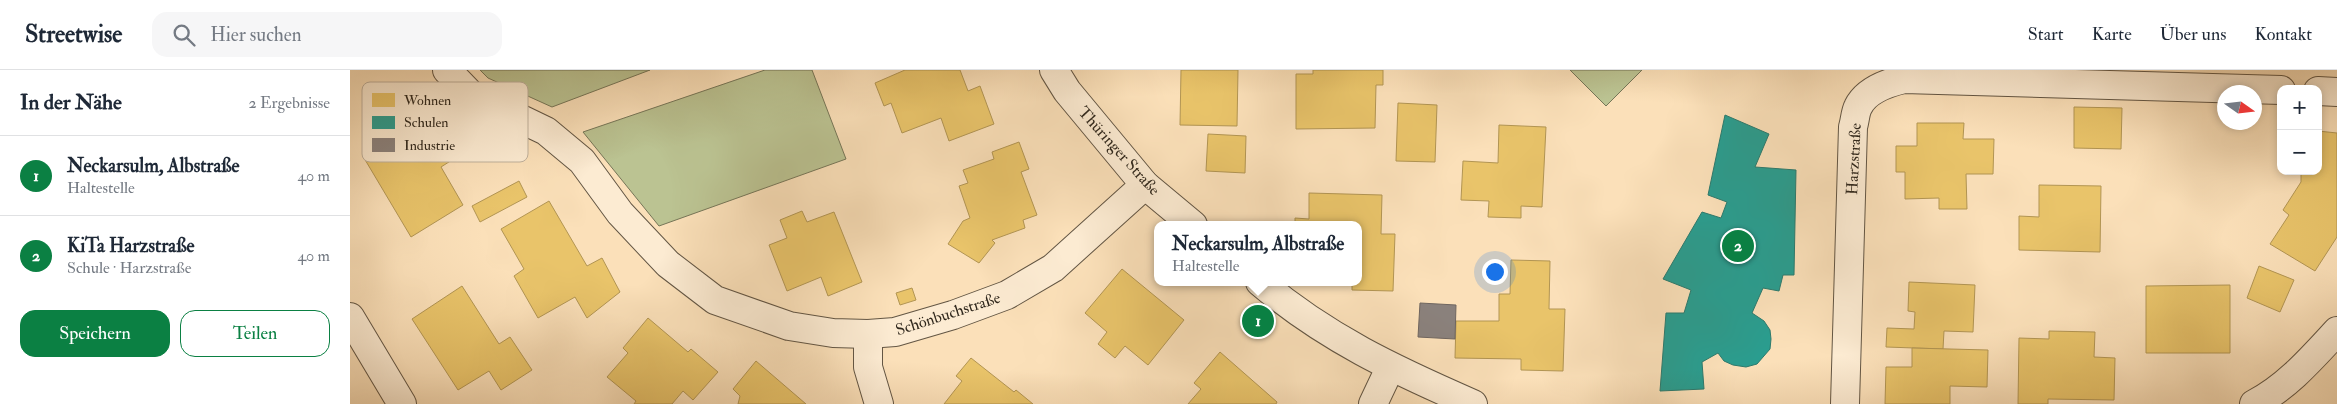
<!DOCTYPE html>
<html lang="de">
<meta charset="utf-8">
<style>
body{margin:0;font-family:"IM FELL Double Pica",serif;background:#f6f6f7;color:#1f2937}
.controls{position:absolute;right:15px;top:15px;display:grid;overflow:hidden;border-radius:10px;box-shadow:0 2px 8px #0003}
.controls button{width:45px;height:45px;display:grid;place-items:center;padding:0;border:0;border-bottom:1px solid #e0e1e3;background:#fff;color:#1f2937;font:25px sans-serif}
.compass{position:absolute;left:1867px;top:15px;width:45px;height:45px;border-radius:50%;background:#fff;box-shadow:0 2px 8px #0003;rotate:104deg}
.you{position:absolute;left:1144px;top:201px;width:18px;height:18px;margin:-12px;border:4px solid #fff;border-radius:50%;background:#1a73e8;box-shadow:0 0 0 8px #1a73e833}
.badge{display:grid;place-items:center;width:32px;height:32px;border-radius:50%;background:#0b8043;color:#fff;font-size:16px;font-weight:700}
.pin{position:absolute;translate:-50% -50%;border:2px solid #fff;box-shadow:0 1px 5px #0006}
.popup{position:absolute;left:804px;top:151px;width:208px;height:65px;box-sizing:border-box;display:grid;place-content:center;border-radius:10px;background:#fff;filter:drop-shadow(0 1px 4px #0005);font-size:16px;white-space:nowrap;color:#747a83}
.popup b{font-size:19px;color:#1f2937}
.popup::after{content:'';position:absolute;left:50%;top:100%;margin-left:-10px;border:10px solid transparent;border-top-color:#fff}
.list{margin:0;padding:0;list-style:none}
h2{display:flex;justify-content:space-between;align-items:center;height:65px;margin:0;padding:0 20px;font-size:21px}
h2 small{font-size:16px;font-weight:400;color:#747a83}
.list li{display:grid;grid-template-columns:32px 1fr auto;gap:15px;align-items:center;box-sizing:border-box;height:80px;padding:0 20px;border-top:1px solid #e0e1e3}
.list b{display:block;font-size:19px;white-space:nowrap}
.list p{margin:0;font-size:16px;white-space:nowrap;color:#747a83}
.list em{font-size:16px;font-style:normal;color:#747a83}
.actions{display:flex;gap:10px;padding:15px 20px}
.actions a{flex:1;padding:11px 0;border:1px solid #0b8043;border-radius:15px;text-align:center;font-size:18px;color:#0b8043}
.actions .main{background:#0b8043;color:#fff}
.icon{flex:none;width:28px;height:28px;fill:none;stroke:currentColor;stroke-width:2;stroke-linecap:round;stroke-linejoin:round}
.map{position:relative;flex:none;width:1987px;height:334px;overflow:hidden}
header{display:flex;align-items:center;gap:30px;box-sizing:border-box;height:70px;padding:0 25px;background:#fff;border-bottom:1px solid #e0e1e3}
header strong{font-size:24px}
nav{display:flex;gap:28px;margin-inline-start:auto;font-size:18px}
.search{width:350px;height:45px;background:#f6f6f7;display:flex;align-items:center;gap:12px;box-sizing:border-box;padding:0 18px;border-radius:15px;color:#747a83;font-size:19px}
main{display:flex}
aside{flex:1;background:#fff}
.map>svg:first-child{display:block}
</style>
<header>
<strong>Streetwise</strong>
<div class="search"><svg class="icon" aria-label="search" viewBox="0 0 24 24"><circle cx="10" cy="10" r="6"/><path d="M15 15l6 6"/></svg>Hier suchen</div>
<nav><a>Start</a><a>Karte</a><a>Über uns</a><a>Kontakt</a></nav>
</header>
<main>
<aside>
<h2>In der Nähe<small>2 Ergebnisse</small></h2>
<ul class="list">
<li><span class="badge">1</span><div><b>Neckarsulm, Albstraße</b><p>Haltestelle</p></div><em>40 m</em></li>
<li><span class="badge">2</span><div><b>KiTa Harzstraße</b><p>Schule · Harzstraße</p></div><em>40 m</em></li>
</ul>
<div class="actions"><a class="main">Speichern</a><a>Teilen</a></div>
</aside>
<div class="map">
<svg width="1987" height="334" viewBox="0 0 1987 334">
<rect width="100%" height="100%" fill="#fbe0b9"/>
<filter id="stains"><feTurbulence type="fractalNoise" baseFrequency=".004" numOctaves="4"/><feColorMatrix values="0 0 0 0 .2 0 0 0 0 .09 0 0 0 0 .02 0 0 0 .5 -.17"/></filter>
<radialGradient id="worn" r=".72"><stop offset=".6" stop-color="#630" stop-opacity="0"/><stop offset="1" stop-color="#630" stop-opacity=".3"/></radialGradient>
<g fill="#bbc392" stroke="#767658">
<polygon points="130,0 300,0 202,37 138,8"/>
<polygon points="415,0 462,0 496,89 309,156 233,62"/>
<polygon points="1220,0 1292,0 1256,36"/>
</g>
<g fill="#e9c46a" stroke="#b29553">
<polygon points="555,0 610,0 618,21 630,16 644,54 599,71 591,48 552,63 541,33 534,36 525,13"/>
<polygon points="831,0 888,0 887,56 830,55"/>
<polygon points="963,0 1033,0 1033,15 1026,15 1025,58 946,59 946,4 963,4"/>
<polygon points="1048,33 1087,35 1085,92 1046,91"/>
<polygon points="1724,37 1772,38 1771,79 1724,78"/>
<polygon points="1567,53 1614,53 1613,69 1644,69 1643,104 1616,104 1617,139 1589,139 1589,128 1555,129 1555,102 1546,102 1546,76 1567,76"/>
<polygon points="69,55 87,85 96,79 102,90 91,97 113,135 61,167 14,88"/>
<polygon points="1149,55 1196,57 1192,137 1171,136 1171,148 1138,147 1139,131 1111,130 1113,91 1148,93"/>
<polygon points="1968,61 1987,63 1987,167 1965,201 1920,174 1939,145 1933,140 1951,112 1951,101 1968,101"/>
<polygon points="858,64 896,66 895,103 856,101"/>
<polygon points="669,72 679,99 671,102 687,145 673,150 675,158 642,170 645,173 629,193 598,174 613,151 620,148 609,116 618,113 613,100 644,89 642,82"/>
<polygon points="169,111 177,127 130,152 122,136"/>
<polygon points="1689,115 1751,116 1750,182 1669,180 1669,146 1689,147"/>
<polygon points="959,123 1032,125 1031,164 1045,164 1043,221 1002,220 1002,212 1008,212 1008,155 945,155 945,148 959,149"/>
<polygon points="199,131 237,196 252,188 270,222 237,248 225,227 188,248 164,206 174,199 151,159"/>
<polygon points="452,141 457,152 484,142 512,212 478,226 471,207 437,221 419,175 437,168 430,150"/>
<polygon points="1161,190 1200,191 1199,239 1215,239 1213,301 1171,300 1171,289 1105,288 1106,251 1149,251 1149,224 1160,224"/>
<polygon points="1909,196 1944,210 1930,242 1897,228"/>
<polygon points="772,199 834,250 798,295 775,276 765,288 748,274 757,262 735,243"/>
<polygon points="1559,212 1625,215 1623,262 1594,261 1593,279 1536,277 1537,258 1564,259 1565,242 1558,241"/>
<polygon points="1880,215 1880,283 1796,283 1796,216"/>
<polygon points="112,216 149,274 160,267 182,300 151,320 139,301 108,320 62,249"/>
<polygon points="562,218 566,230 550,235 546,223"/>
<polygon points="298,248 338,282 341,279 368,302 343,330 333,321 322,334 284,334 286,331 257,307 278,283 273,278"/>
<polygon points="1699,261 1745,262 1744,287 1765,288 1764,330 1698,329 1698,334 1668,334 1669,268 1699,269"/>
<polygon points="1562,278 1638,280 1637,317 1600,316 1600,334 1535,334 1536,297 1562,297"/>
<polygon points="870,282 927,332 926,334 838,334 851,319 844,313"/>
<polygon points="621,288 664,322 666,320 683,334 594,334 612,311 606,306"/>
<polygon points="406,291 456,334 388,334 390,326 383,319"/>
</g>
<polygon fill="#2a9d8f" stroke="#2c7a6d" points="1375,45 1419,64 1405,97 1446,100 1444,205 1433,205 1429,221 1413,218 1402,243 1414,251 1420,260 1421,269 1420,279 1407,294 1396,297 1383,295 1374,291 1368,283 1352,292 1354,319 1310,321 1316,243 1334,243 1341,220 1313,209 1352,142 1371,148 1377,132 1358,125"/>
<polygon fill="#8a817c" stroke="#6f6660" points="1070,233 1106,235 1105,269 1068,267"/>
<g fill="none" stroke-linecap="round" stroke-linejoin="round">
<g stroke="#635644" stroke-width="30">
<g id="minor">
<polyline points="97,0 121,25 196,61 232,91 270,143 318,194 365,230 439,256 483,263 518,264 545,262 603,245 657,225 703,198 795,115"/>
<polyline points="704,0 717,21 795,115 843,155"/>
<polyline points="1968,21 1987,22"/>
<path d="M910 212C976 268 1045 300 1123 334"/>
<polyline points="0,247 52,334"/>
<polyline points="518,264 518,297 529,334"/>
<polyline points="1023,334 1040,298"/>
<path d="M1495 334 1503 57C1505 51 1505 43 1508 37 1516 20 1537 13 1554 9L1931 20"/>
<path d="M1904 334C1937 317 1962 288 1987 261"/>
</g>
</g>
<use href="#minor" stroke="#fcebd2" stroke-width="28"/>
</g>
<g text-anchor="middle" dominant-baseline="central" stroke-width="5" stroke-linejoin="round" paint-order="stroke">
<g font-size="16" fill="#30281d" stroke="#fcebd2">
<text transform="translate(769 81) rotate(48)">Thüringer Straße</text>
<text transform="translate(1504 89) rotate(-87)">Harzstraße</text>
<text transform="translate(598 244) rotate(-18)">Schönbuchstraße</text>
</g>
</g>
<rect x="12" y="12" width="166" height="80" rx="8" fill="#fcebd2" stroke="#bfb09c" stroke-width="1"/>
<rect x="22" y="23" width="23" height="14" fill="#e9c46a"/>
<rect x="22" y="46" width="23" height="13" fill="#2a9d8f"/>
<rect x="22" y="68" width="23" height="14" fill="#8a817c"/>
<g font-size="14" fill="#30281d">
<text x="54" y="35">Wohnen</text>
<text x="54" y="57">Schulen</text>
<text x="54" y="80">Industrie</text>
</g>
<rect width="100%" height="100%" filter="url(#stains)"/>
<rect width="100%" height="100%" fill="url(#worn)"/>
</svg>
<div class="controls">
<button>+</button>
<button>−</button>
</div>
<svg class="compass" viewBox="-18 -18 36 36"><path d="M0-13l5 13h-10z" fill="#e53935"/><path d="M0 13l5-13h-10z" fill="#747a83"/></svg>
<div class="you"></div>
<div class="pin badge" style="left:908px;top:251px">1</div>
<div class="popup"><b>Neckarsulm, Albstraße</b>Haltestelle</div>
<div class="pin badge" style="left:1388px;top:176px">2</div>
</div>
</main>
